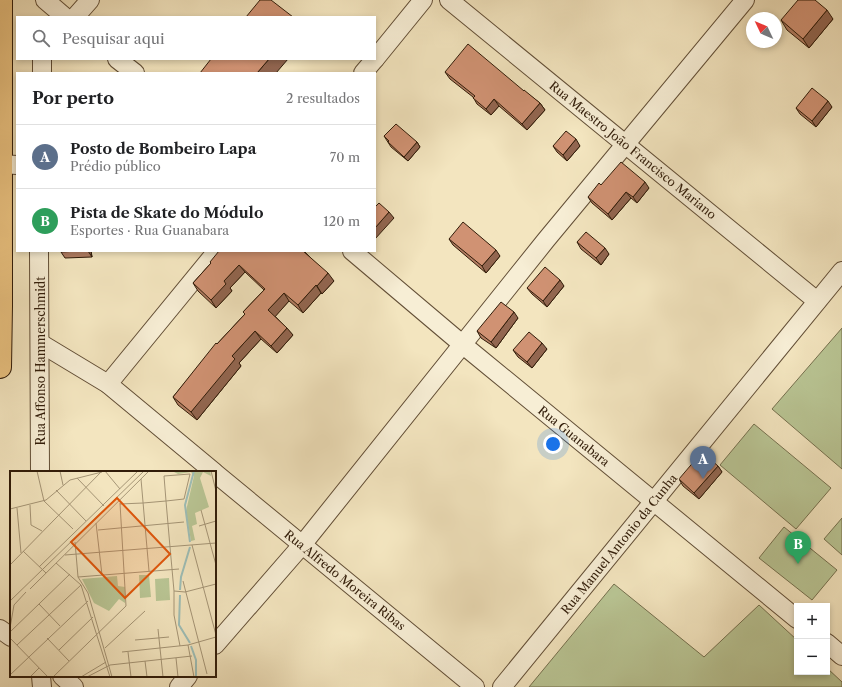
<!DOCTYPE html>
<html lang="pt">
<meta charset="utf-8">
<style>
body{margin:0;font-family:"Libre Caslon Text",serif;background:#f6f6f6;color:#202124}
.controls{position:absolute;right:12px;bottom:12px;display:grid;overflow:hidden;border-radius:0px;box-shadow:0 2px 6px #0003}
.controls button{width:36px;height:36px;display:grid;place-items:center;padding:0;border:0;border-bottom:1px solid #e0e0e0;background:#fff;color:#202124;font:20px sans-serif}
.compass{position:absolute;left:746px;top:12px;width:36px;height:36px;border-radius:50%;background:#fff;box-shadow:0 2px 6px #0003;rotate:314deg}
.you{position:absolute;left:553px;top:444px;width:14px;height:14px;margin:-10px;border:3px solid #fff;border-radius:50%;background:#1a73e8;box-shadow:0 0 0 6px #1a73e833}
.badge{display:grid;place-items:center;width:26px;height:26px;border-radius:50%;background:#1a73e8;color:#fff;font-size:13px;font-weight:700}
.pin{position:absolute;translate:-50% -33px;filter:drop-shadow(0 1px 2px #0008)}
.pin::after{content:'';position:absolute;top:21px;width:14px;height:12px;background:inherit;clip-path:polygon(0 0,100% 0,50% 100%)}
.list{margin:0;padding:0;list-style:none}
h2{display:flex;justify-content:space-between;align-items:center;height:52px;margin:0;padding:0 16px;font-size:17px}
h2 small{font-size:13px;font-weight:400;color:#757577}
.list li{display:grid;grid-template-columns:26px 1fr auto;gap:12px;align-items:center;box-sizing:border-box;height:64px;padding:0 16px;border-top:1px solid #e0e0e0}
.list b{display:block;font-size:15px;white-space:nowrap}
.list p{margin:0;font-size:13px;white-space:nowrap;color:#757577}
.list em{font-size:13px;font-style:normal;color:#757577}
.icon{flex:none;width:22px;height:22px;fill:none;stroke:currentColor;stroke-width:2;stroke-linecap:round;stroke-linejoin:round}
.map{position:relative;flex:none;width:842px;height:687px;overflow:hidden}
.search{position:absolute;background:#fff;box-shadow:0 2px 6px #0003;left:16px;top:16px;width:360px;height:44px;display:flex;align-items:center;gap:10px;box-sizing:border-box;padding:0 14px;border-radius:0px;color:#757577;font-size:15px}
.panel{position:absolute;background:#fff;box-shadow:0 2px 6px #0003;left:16px;top:72px;width:360px;height:180px;border-radius:0px}
.map>svg:first-child{display:block}
</style>
<div class="map">
<svg width="842" height="687" viewBox="0 0 842 687">
<rect width="100%" height="100%" fill="#f3e5bf"/>
<filter id="stains"><feTurbulence type="fractalNoise" baseFrequency=".005" numOctaves="4"/><feColorMatrix values="0 0 0 0 .2 0 0 0 0 .09 0 0 0 0 .02 0 0 0 .5 -.17"/></filter>
<radialGradient id="worn" r=".72"><stop offset=".6" stop-color="#630" stop-opacity="0"/><stop offset="1" stop-color="#630" stop-opacity=".3"/></radialGradient>
<g fill="#b9c594" stroke="#75704e">
<polygon points="842,328 842,469 772,409"/>
<polygon points="754,424 831,488 796,529 720,465"/>
<polygon points="842,518 842,555 824,539"/>
<polygon points="784,527 837,570 812,600 759,558"/>
<polygon points="614,584 704,657 759,605 797,640 797,672 827,672 827,668 842,682 842,687 529,687"/>
</g>
<g fill="none" stroke-linecap="round" stroke-linejoin="round">
<g stroke="#624e36" stroke-width="20">
<g id="minor">
<polyline points="45,0 65,17"/>
<polyline points="449,0 817,301"/>
<polyline points="75,17 90,0"/>
<polyline points="42,59 42,73"/>
<polyline points="117,59 135,73"/>
<polyline points="375,59 423,0"/>
<polyline points="363,73 375,59"/>
<polyline points="0,164 17,165"/>
<polyline points="39,251 40,472"/>
<polyline points="352,251 462,344 797,619"/>
<polyline points="40,343 108,384 214,472"/>
<polyline points="108,384 217,251"/>
<polyline points="215,473 475,687"/>
<polyline points="0,629 11,637"/>
<polyline points="827,643 842,656"/>
<polyline points="215,645 302,545 546,240 745,0"/>
<polyline points="41,676 42,687"/>
<polyline points="62,676 74,687"/>
<polyline points="179,687 188,676"/>
<polyline points="502,687 842,271"/>
</g>
</g>
<g stroke="#311c09" stroke-width="24">
<polyline id="highway" points="0,367 1,306 1,0"/>
</g>
<use href="#minor" stroke="#f7eed5" stroke-width="18"/>
<use href="#highway" stroke="#eac280" stroke-width="22"/>
</g>
<g fill="#b37e63" stroke="#311c09">
<polygon points="833,19 809,48 787,30 781,20"/>
<polygon points="445,72 524,91 540,103 545,110 527,130 499,106 491,115 477,104 473,97 450,79"/>
<polygon points="832,107 816,127 800,114 796,108"/>
<polygon points="384,136 417,142 420,147 408,161 391,147"/>
<polygon points="553,146 580,146 567,161 557,152"/>
<polygon points="601,185 649,188 637,203 631,198 612,220 592,203 588,197"/>
<polygon points="449,239 500,256 486,273 453,245"/>
<polygon points="577,242 609,254 601,265 581,249"/>
<polygon points="61,251 91,251 92,257 65,258 61,252"/>
<polygon points="305,252 334,281 322,294 321,293 303,313 289,301 275,316 293,335 277,353 261,339 239,363 241,366 197,420 178,405 173,397 217,344 245,314 243,312 264,290 245,272 230,288 232,291 216,308 198,291 193,283 211,263"/>
<polygon points="564,286 547,307 532,294 527,288"/>
<polygon points="518,318 496,348 481,338 477,331"/>
<polygon points="547,349 532,368 518,357 513,350"/>
<polygon points="718,466 722,472 699,499 683,486 679,479"/>
</g>
<g fill="#926650" stroke="#311c09">
<polygon points="827,10 833,19 809,48 803,39"/>
<polygon points="269,59 288,59 276,73 257,73"/>
<polygon points="494,99 499,106 491,115 486,109"/>
<polygon points="828,101 832,107 816,127 812,121"/>
<polygon points="540,103 545,110 527,130 522,124"/>
<polygon points="576,139 580,146 567,161 563,155"/>
<polygon points="417,142 420,147 408,161 404,157"/>
<polygon points="645,182 649,188 637,203 633,197"/>
<polygon points="626,192 631,198 612,220 608,214"/>
<polygon points="389,212 394,218 375,239 375,228"/>
<polygon points="605,248 609,254 601,265 596,258"/>
<polygon points="496,250 500,256 486,273 482,266"/>
<polygon points="88,251 91,251 92,257"/>
<polygon points="239,265 245,272 230,288 232,291 216,308 211,300 224,281"/>
<polygon points="328,273 334,281 322,294 317,286"/>
<polygon points="560,280 564,286 547,307 543,301"/>
<polygon points="316,285 321,293 303,313 298,305"/>
<polygon points="284,293 289,301 274,318 268,310"/>
<polygon points="514,312 518,318 496,348 491,342"/>
<polygon points="287,328 293,335 277,353 271,346"/>
<polygon points="255,331 261,339 239,363 241,366 197,420 191,412 232,356"/>
<polygon points="542,343 547,349 532,368 527,362"/>
<polygon points="718,466 722,472 699,499 694,493"/>
</g>
<g fill="#d09273" stroke="#311c09">
<polygon points="260,0 271,0 293,17 246,17"/>
<polygon points="798,0 815,0 827,10 803,39 781,20"/>
<polygon points="468,44 524,91 524,90 540,103 522,124 494,99 486,109 473,98 475,96 445,72"/>
<polygon points="211,59 269,59 257,73 200,73"/>
<polygon points="812,88 828,101 812,121 796,108"/>
<polygon points="396,124 417,142 404,157 388,142 389,141 384,136"/>
<polygon points="566,131 576,139 563,155 553,146"/>
<polygon points="621,162 645,182 633,197 626,192 608,214 588,197 599,183 601,185"/>
<polygon points="379,203 389,212 375,228 375,207"/>
<polygon points="463,222 496,250 482,266 449,239"/>
<polygon points="586,232 605,248 596,258 577,242"/>
<polygon points="61,251 78,251 61,252"/>
<polygon points="219,251 303,251 328,273 317,286 316,285 298,305 284,293 268,310 287,328 271,346 255,331 232,356 235,359 191,412 173,397 216,343 217,344 245,314 243,312 265,289 239,265 224,281 226,284 211,300 193,283 211,263 210,262"/>
<polygon points="545,267 560,280 543,301 527,288"/>
<polygon points="501,302 514,312 491,342 477,331"/>
<polygon points="529,332 542,343 527,362 513,350"/>
<polygon points="702,452 718,466 694,493 679,479"/>
</g>
<g text-anchor="middle" dominant-baseline="central" stroke-width="3.5" stroke-linejoin="round" paint-order="stroke">
<g font-size="12" fill="#311c09" stroke="#f7eed5">
<text transform="translate(633 150) rotate(39)">Rua Maestro João Francisco Mariano</text>
<text transform="translate(40 361) rotate(-90)">Rua Affonso Hammerschmidt</text>
<text transform="translate(574 436) rotate(39)">Rua Guanabara</text>
<text transform="translate(619 544) rotate(-51)">Rua Manuel Antonio da Cunha</text>
<text transform="translate(345 580) rotate(39)">Rua Alfredo Moreira Ribas</text>
</g>
</g>
<g transform="translate(10 471)">
<rect width="206" height="206" fill="#f3e5bf"/>
<path d="M162 0H200L201 5 193 1 190 7 199 36 185 42 187 53 182 55 185 69 181 70 176 40 184 5 181 1 168 3ZM129 104H139L141 126 130 127ZM107 105 108 115 115 116V132L109 128 99 140 84 132 72 108ZM159 107 160 129 146 130 145 108Z" fill="#b9c594"/>
<path fill="none" stroke="#9dbeb7" stroke-width="2" d="M180 71 175 34 184 0M170 119 171 106 180 76M170 124 169 154 180 172M181 175 186 189V206"/>
<path fill="none" stroke="#a59576" stroke-width="1" d="M27 0 34 30 63 58M50 0 53 14M95 0 110 18M201 0 206 20M67 7 94 35M131 8 139 100M46 19 76 50M110 33 133 32 156 30 174 28 180 3 154 5 156 30 160 76 164 120V144L170 175M20 34 21 54 32 60M7 37 11 82M0 38 36 29 60 9 92 1M191 39 206 94M86 52 92 104M189 55 206 50M88 59 174 51M65 71 68 106 78 122 102 206M182 74 206 164M13 80 36 102M55 84 206 72M46 92 71 114 100 206M0 94 92 0M29 96 128 0M68 106 169 98M173 110 197 203M20 118 139 0M164 120 175 121 206 113M0 130 134 0M29 133 50 155M0 157 4 134 16 121M148 158 153 206M0 161 60 103M0 167 38 206M37 167 59 190M125 169 159 166M7 174 71 114M178 174 184 206M95 177 135 140M49 179 83 146M112 181 178 174 206 166M118 181 121 206M166 187 168 206M135 190 137 206M0 204 78 130M20 206 29 197M43 206 116 135 110 32M71 206 96 191M77 206 100 194 182 185"/>
<path fill="#df560c" fill-opacity="0.15" stroke="#df560c" stroke-width="2" d="M107 27 160 83 115 127 61 71Z"/>
<rect width="206" height="206" fill="none" stroke="#311c09" stroke-width="2"/>
</g>
<rect width="100%" height="100%" filter="url(#stains)"/>
<rect width="100%" height="100%" fill="url(#worn)"/>
</svg>
<div class="controls">
<button>+</button>
<button>−</button>
</div>
<svg class="compass" viewBox="-18 -18 36 36"><path d="M0-13l5 13h-10z" fill="#e53935"/><path d="M0 13l5-13h-10z" fill="#757577"/></svg>
<div class="you"></div>
<div class="pin badge" style="left:703px;top:479px;background:#5c6f8a">A</div>
<div class="pin badge" style="left:798px;top:564px;background:#2e9e5b">B</div>
<div class="search"><svg class="icon" aria-label="search" viewBox="0 0 24 24"><circle cx="10" cy="10" r="6"/><path d="M15 15l6 6"/></svg>Pesquisar aqui</div>
<section class="panel">
<h2>Por perto<small>2 resultados</small></h2>
<ul class="list">
<li><span class="badge" style="background:#5c6f8a">A</span><div><b>Posto de Bombeiro Lapa</b><p>Prédio público</p></div><em>70 m</em></li>
<li><span class="badge" style="background:#2e9e5b">B</span><div><b>Pista de Skate do Módulo</b><p>Esportes · Rua Guanabara</p></div><em>120 m</em></li>
</ul>
</section>
</div>
